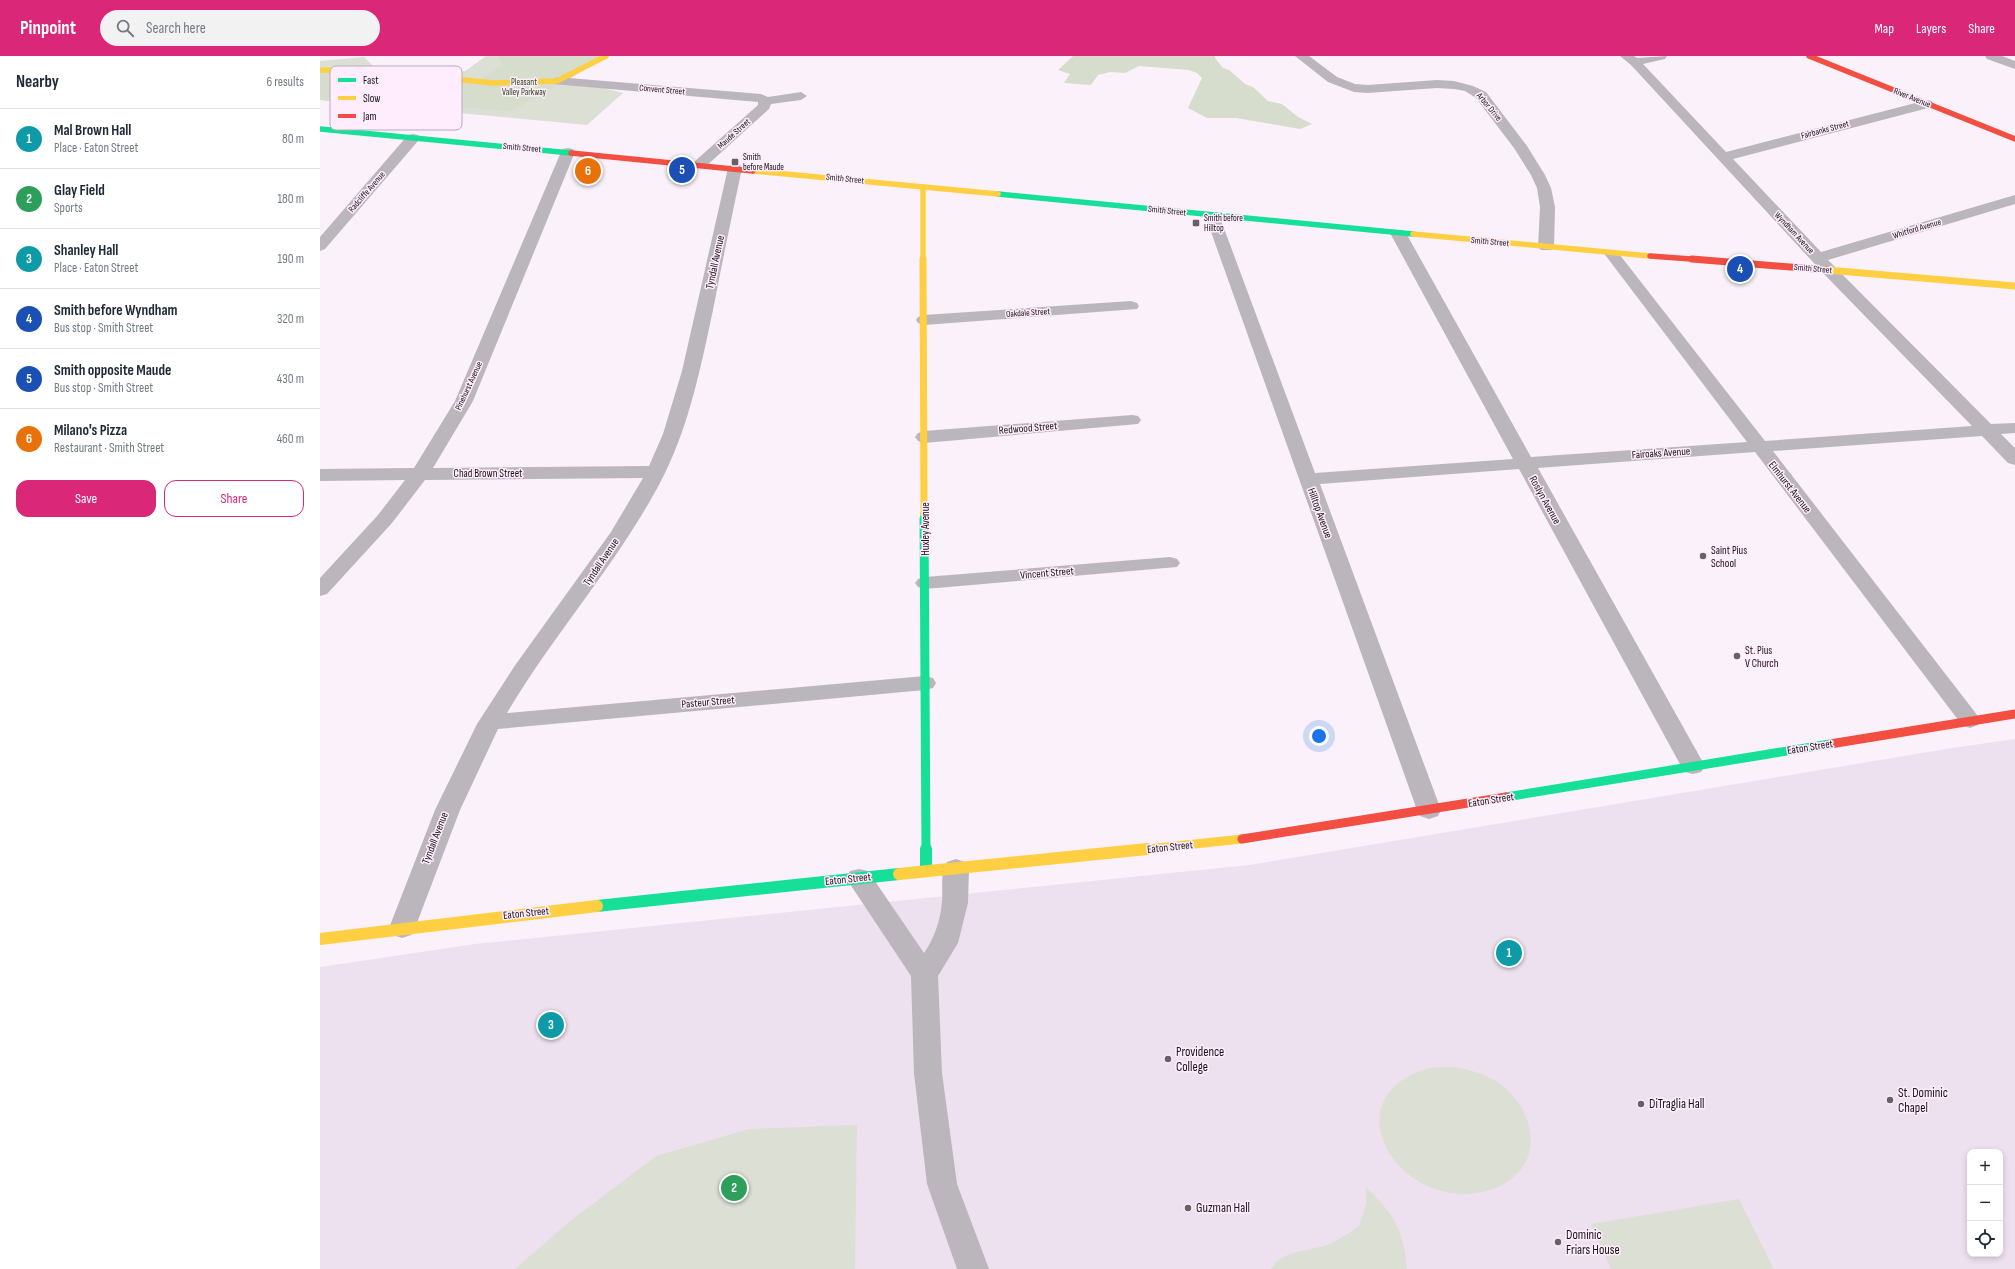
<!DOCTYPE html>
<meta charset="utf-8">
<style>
body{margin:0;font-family:"Sofia Sans Condensed",sans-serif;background:#f2f2f3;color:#1f2937}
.controls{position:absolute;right:12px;bottom:12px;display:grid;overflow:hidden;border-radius:8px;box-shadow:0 2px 6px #0003}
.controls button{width:36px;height:36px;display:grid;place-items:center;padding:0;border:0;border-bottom:1px solid #e0e1e3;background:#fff;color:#1f2937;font:20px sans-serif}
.you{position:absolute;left:999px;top:680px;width:14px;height:14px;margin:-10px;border:3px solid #fff;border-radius:50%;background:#1a73e8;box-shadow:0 0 0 6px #1a73e833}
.badge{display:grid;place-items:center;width:26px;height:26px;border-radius:50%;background:#db2777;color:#fff;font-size:13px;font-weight:700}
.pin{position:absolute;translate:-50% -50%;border:2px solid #fff;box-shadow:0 1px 4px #0006}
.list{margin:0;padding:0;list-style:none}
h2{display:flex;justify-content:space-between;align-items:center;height:52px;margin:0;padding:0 16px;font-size:17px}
h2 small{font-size:13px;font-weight:400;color:#747a83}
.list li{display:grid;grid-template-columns:26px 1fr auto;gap:12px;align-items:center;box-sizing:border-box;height:60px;padding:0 16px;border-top:1px solid #e0e1e3}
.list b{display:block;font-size:15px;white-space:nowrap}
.list p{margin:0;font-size:13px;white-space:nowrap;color:#747a83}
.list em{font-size:13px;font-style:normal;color:#747a83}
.actions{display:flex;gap:8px;padding:12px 16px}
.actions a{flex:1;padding:9px 0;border:1px solid #db2777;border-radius:12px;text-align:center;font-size:14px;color:#db2777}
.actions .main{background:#db2777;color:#fff}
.icon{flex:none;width:22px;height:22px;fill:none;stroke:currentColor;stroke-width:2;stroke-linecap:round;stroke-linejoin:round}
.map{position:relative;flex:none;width:1695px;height:1213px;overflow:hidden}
header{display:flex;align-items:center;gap:24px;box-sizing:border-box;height:56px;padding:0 20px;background:#db2777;color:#fff}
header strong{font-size:19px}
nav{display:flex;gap:22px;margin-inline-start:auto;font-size:14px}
.search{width:280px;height:36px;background:#f2f2f3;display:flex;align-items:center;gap:10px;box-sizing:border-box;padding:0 14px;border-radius:22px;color:#747a83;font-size:15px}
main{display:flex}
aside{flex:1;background:#fff}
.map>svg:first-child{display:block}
</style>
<header>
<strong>Pinpoint</strong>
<div class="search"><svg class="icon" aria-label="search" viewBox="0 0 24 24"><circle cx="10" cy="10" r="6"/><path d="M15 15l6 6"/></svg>Search here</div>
<nav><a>Map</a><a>Layers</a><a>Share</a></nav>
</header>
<main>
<aside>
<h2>Nearby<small>6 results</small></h2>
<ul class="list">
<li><span class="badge" style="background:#0f9aa8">1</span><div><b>Mal Brown Hall</b><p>Place · Eaton Street</p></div><em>80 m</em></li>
<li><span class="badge" style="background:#2e9e5b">2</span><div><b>Glay Field</b><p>Sports</p></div><em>180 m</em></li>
<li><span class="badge" style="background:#0f9aa8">3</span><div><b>Shanley Hall</b><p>Place · Eaton Street</p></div><em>190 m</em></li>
<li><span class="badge" style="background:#1a4fb4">4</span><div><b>Smith before Wyndham</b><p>Bus stop · Smith Street</p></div><em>320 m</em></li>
<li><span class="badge" style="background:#1a4fb4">5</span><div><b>Smith opposite Maude</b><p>Bus stop · Smith Street</p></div><em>430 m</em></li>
<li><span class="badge" style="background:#e8710a">6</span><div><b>Milano's Pizza</b><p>Restaurant · Smith Street</p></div><em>460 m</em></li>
</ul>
<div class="actions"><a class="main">Save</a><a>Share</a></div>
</aside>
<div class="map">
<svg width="1695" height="1213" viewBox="0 0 1695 1213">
<rect width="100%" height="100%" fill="#fbf1fa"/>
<path fill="#eee1ef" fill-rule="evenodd" d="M1695 683V1213H0V911L155 888 929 809 1632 692ZM1650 1096H1680V1198H1650Z"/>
<g fill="#dbdfd4">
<polygon points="166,0 277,0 235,20 303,37 267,69 0,44 0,5 44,1 59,16 100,20 145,15"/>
<path d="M1134 1011C1150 1014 1166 1018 1179 1027 1211 1050 1226 1097 1190 1124 1176 1134 1160 1138 1142 1138 1063 1135 1020 1035 1110 1012 1117 1011 1126 1011 1134 1011Z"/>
<polygon points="537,1069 535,1213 195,1213 250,1165 336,1100 429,1073"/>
<path d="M1046 1131C1074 1158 1084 1174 1087 1213H951C960 1194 992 1195 1010 1188 1020 1183 1030 1176 1039 1170L1046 1148Z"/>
<polygon points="1419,1143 1454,1213 1291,1213 1271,1168"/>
</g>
<g fill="#d6ddcc">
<polygon points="177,0 287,0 244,26 220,37 201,50 190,55 59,45 34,47 0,44 0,14 156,26 182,10 180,2"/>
<polygon points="753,0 895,0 895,2 903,12 909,14 925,28 933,31 948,45 962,48 978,61 992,68 980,73 916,62 887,62 868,52 882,22 877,17 869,14 819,10 805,17 790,16 778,19 771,29 744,27 750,18 738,14"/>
</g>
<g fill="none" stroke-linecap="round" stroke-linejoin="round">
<g fill="#bab6bb" fill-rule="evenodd">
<polygon points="975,0 989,0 1017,21 1035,28 1048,29 1117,24 1134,25 1153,30 1166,36 1207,90 1225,119 1231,132 1235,151 1234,191 1231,194 1221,194 1218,191 1220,151 1217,132 1211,119 1194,92 1156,42 1145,35 1134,33 1117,32 1048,37 1034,36 1008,26"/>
<polygon points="1300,0 1314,0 1317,2 1347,0 1345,3 1323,8 1406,96 1607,44 1612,45 1613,48 1612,51 1413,103 1501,196 1695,139 1695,148 1508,204 1671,368 1695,367 1695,377 1681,378 1695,392 1695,409 1688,407 1662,380 1453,395 1661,664 1658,669 1650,672 1642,669 1435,396 1218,412 1385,710 1381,716 1373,718 1365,716 1361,710 1199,413 1000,428 1121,754 1118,760 1109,763 1100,760 1097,754 885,159 887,156 897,156 899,159 995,417 1193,403 1070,177 1073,174 1083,174 1086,177 1211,401 1427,386 1286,200 1283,197 1286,194 1296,194 1445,385 1652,370 1504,218 1311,9"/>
<polygon points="1665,0 1682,0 1695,5 1695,13 1667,3"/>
<polygon points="237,21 441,38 448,41 481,36 487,40 481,44 451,48 449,53 384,112 374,112 372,109 374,106 438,49 438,46 233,28 231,25"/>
<polygon points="93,78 98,79 100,82 98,85 5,193 0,195 0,181 88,79"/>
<path d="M248 92 253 93 255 96 153 345 113 412 329 410 343 378 362 315 408 112 410 109H420L422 112C412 159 402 207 393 254 381 310 370 366 345 417 302 503 236 574 187 657L605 620 613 622 616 627 613 632 605 634 178 673 140 754 95 872 91 879 82 882 73 879 69 872 115 754 157 668 196 608 291 476 323 422 105 424 72 467 7 538 0 540V522L58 459 85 424 0 425V413L94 412 135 345 241 96 243 93Z"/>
<polygon points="811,245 817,247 819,250 817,253 604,269 598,267 596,264 598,261 604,259"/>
<polygon points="812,359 818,360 821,364 818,368 604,387 598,385 595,381 598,377 604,375"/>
<polygon points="850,501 857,503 860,507 857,511 605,533 598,531 595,527 598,523 605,521"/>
<path d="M636 803 645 806 649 812 648 847 638 887 618 920 622 1017 637 1128 669 1213H637L607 1128 594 1017 591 920 526 822 530 815 539 813 548 815 604 897C614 883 621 863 622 845 623 832 620 817 627 806Z"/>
</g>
<g stroke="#16e098" stroke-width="5.5">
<polyline points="0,73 251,97"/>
<polyline points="678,138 1093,178"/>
</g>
<polyline stroke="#16e098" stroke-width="7" points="604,458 604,464"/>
<g stroke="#16e098" stroke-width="9">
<polyline points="604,463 606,794"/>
<polyline points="1186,741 1510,688"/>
</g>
<g stroke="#16e098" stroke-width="12">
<polyline points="606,793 606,815"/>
<polyline points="277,850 579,818"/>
</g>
<g stroke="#ffcf43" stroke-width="5.5">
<polyline points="0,14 65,16 173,27 237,25 286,0"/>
<polyline points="433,115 678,138"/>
<polyline points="603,131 603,204"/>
<polyline points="1093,178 1330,200"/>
</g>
<g stroke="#ffcf43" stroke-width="7">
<polyline points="603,203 604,458"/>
<polyline points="1507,214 1695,230"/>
</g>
<polyline stroke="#ffcf43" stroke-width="9" points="818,794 922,783"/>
<g stroke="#ffcf43" stroke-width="12">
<polyline points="579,818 827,793"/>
<polyline points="0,883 277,850"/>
</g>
<g stroke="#f24e42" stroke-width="5.5">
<polyline points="1489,0 1695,83"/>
<polyline points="251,97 433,115"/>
<polyline points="1330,200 1385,204"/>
</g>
<polyline stroke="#f24e42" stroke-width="7" points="1372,203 1507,214"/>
<g stroke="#f24e42" stroke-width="9">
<polyline points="1510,688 1695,658"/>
<polyline points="922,783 1186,741"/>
</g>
</g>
<g fill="#676066" stroke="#ffedfe" stroke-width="1.5">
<rect x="411" y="102" width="8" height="8" rx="2"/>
<rect x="872" y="163" width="8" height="8" rx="2"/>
<circle cx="1383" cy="500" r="4"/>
<circle cx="1417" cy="600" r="4"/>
<circle cx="848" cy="1003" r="4"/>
<circle cx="1570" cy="1044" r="4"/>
<circle cx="1321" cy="1048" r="4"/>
<circle cx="868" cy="1152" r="4"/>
<circle cx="1238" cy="1186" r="4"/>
</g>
<g text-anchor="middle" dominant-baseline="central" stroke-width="3" stroke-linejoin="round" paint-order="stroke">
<g font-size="9" fill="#2a450f" stroke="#ffedfe">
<text x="204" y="26">Pleasant<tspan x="204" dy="10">Valley Parkway</tspan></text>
</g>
<g font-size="9" fill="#171217" stroke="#ffedfe">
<text transform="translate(342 34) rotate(5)">Convent Street</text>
<text transform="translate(1592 42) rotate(22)">River Avenue</text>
<text transform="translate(1169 51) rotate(50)">Arbor Drive</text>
<text transform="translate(1505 74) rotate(-15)">Fairbanks Street</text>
<text transform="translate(414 78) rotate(-42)">Maude Street</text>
<text transform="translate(202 92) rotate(5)">Smith Street</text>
<text transform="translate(525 123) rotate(6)">Smith Street</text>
<text transform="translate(47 136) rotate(-49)">Radcliffe Avenue</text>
<text transform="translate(847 155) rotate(6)">Smith Street</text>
<text transform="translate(1597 173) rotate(-17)">Whitford Avenue</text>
<text transform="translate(1474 177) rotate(47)">Wyndham Avenue</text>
<text transform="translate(1170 186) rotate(5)">Smith Street</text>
<text transform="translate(1493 213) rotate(5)">Smith Street</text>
<text transform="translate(708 257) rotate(-4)">Oakdale Street</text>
<text transform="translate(149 330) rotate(-65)">Pinehurst Avenue</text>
</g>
<g font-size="9" fill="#171217" stroke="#ffedfe" text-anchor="start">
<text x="423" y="101">Smith<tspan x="423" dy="10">before Maude</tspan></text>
<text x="884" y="162">Smith before<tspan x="884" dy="10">Hilltop</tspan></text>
</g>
<g font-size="11" fill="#171217" stroke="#ffedfe">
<text transform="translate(395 206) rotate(-78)">Tyndall Avenue</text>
<text transform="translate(708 372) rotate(-5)">Redwood Street</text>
<text transform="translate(1341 397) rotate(-4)">Fairoaks Avenue</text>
<text x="168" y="417">Chad Brown Street</text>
<text transform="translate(1470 431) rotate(52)">Elmhurst Avenue</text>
<text transform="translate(1225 444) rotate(61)">Roslyn Avenue</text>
<text transform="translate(1000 457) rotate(70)">Hilltop Avenue</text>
<text transform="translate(605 473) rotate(-90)">Huxley Avenue</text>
<text transform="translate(281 506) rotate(-56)">Tyndall Avenue</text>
<text transform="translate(727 517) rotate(-5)">Vincent Street</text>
<text transform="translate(388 646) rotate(-5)">Pasteur Street</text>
<text transform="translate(1490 691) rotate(-9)">Eaton Street</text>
<text transform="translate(1171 744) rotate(-9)">Eaton Street</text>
<text transform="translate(115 782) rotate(-69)">Tyndall Avenue</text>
<text transform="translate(850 791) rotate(-6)">Eaton Street</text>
<text transform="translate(528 823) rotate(-6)">Eaton Street</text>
<text transform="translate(206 857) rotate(-6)">Eaton Street</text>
</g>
<g font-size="11" fill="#171217" stroke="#ffedfe" text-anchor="start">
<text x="1391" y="494">Saint Pius<tspan x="1391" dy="13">School</tspan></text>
<text x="1425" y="594">St. Pius<tspan x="1425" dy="13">V Church</tspan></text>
</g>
<g font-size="13" fill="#171217" stroke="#ffedfe" text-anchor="start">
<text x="856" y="996">Providence<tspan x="856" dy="15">College</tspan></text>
<text x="1578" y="1037">St. Dominic<tspan x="1578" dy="15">Chapel</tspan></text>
<text x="1329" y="1048">DiTraglia Hall</text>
<text x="876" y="1152">Guzman Hall</text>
<text x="1246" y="1179">Dominic<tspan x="1246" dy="15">Friars House</tspan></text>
</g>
</g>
<rect x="10" y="10" width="132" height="64" rx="6" fill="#ffedfe" stroke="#b9abb9" stroke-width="1"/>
<rect x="18" y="22" width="18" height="4" fill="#16e098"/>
<rect x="18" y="40" width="18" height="4" fill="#ffcf43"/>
<rect x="18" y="58" width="18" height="4" fill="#f24e42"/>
<g font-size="11" fill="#171217">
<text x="43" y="28">Fast</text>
<text x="43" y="46">Slow</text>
<text x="43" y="64">Jam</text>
</g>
</svg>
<div class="controls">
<button>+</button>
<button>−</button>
<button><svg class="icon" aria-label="locate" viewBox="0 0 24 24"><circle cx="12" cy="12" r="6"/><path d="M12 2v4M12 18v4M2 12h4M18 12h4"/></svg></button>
</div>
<div class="you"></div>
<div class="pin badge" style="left:1189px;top:897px;background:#0f9aa8">1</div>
<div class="pin badge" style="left:414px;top:1132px;background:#2e9e5b">2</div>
<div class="pin badge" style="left:231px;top:969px;background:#0f9aa8">3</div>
<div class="pin badge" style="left:1420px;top:213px;background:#1a4fb4">4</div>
<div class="pin badge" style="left:362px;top:114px;background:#1a4fb4">5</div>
<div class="pin badge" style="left:268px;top:115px;background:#e8710a">6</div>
</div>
</main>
